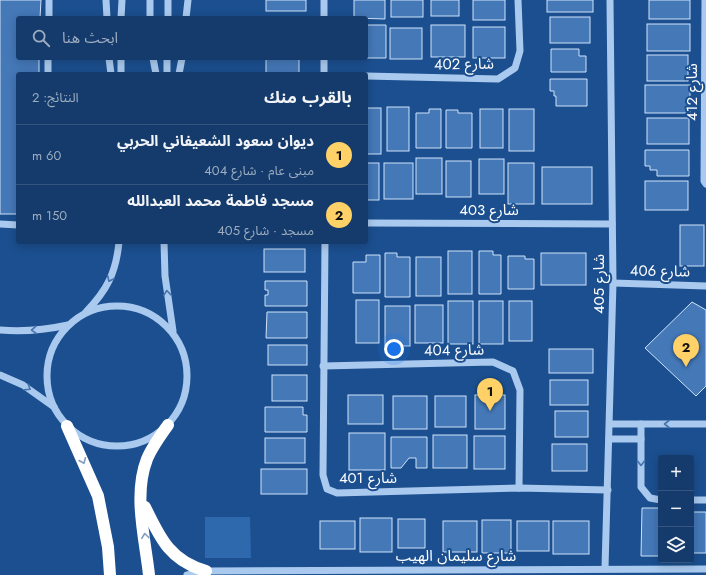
<!DOCTYPE html>
<html lang="ar">
<meta charset="utf-8">
<style>
body{margin:0;font-family:Jost,"Noto Sans Arabic",sans-serif;background:#1d4271;color:#f1f3f6;direction:rtl}
.controls{position:absolute;right:12px;bottom:12px;display:grid;overflow:hidden;border-radius:4px;box-shadow:0 2px 10px #0003}
.controls button{width:36px;height:36px;display:grid;place-items:center;padding:0;border:0;border-bottom:1px solid #33557e;background:#143b6b;color:#f1f3f6;font:20px sans-serif}
.you{position:absolute;left:394px;top:349px;width:14px;height:14px;margin:-10px;border:3px solid #fff;border-radius:50%;background:#1a73e8;box-shadow:0 0 0 6px #1a73e833}
.badge{display:grid;place-items:center;width:26px;height:26px;border-radius:50%;background:#ffd166;color:#111;font-size:13px;font-weight:700}
.pin{position:absolute;translate:-50% -33px;filter:drop-shadow(0 1px 2px #0008)}
.pin::after{content:'';position:absolute;top:21px;width:14px;height:12px;background:inherit;clip-path:polygon(0 0,100% 0,50% 100%)}
.list{margin:0;padding:0;list-style:none}
h2{display:flex;justify-content:space-between;align-items:center;height:52px;margin:0;padding:0 16px;font-size:17px}
h2 small{font-size:13px;font-weight:400;color:#9dadc1}
.list li{display:grid;grid-template-columns:26px 1fr auto;gap:12px;align-items:center;box-sizing:border-box;height:60px;padding:0 16px;border-top:1px solid #33557e}
.list b{display:block;font-size:15px;white-space:nowrap}
.list p{margin:0;font-size:13px;white-space:nowrap;color:#9dadc1}
.list em{font-size:13px;font-style:normal;color:#9dadc1}
.icon{flex:none;width:22px;height:22px;fill:none;stroke:currentColor;stroke-width:2;stroke-linecap:round;stroke-linejoin:round}
.map{position:relative;flex:none;width:706px;height:575px;overflow:hidden;direction:ltr}
.search{position:absolute;background:#143b6b;box-shadow:0 2px 10px #0003;left:16px;top:16px;width:352px;height:44px;display:flex;align-items:center;gap:10px;box-sizing:border-box;padding:0 14px;border-radius:4px;color:#9dadc1;font-size:15px}
.panel{position:absolute;background:#143b6b;box-shadow:0 2px 10px #0003;left:16px;top:72px;width:352px;height:172px;border-radius:4px;direction:rtl}
.map>svg:first-child{display:block}
</style>
<div class="map">
<svg width="706" height="575" viewBox="0 0 706 575">
<rect width="100%" height="100%" fill="#1b4f8f"/>
<polygon fill="#2e69ad" points="205,517 250,517 251,558 205,558"/>
<g fill="#4478b7" stroke="#cfe3fa">
<polygon points="0,0 41,0 40,18 18,18 18,58 39,58 39,74 18,74 18,214 0,214"/>
<rect x="266" y="0" width="40" height="11"/>
<polygon points="354,0 385,0 385,19 354,18"/>
<rect x="391" y="0" width="32" height="17"/>
<rect x="431" y="0" width="28" height="16"/>
<rect x="473" y="0" width="32" height="20"/>
<rect x="547" y="0" width="46" height="12"/>
<rect x="649" y="0" width="41" height="19"/>
<rect x="271" y="17" width="29" height="1"/>
<rect x="550" y="17" width="40" height="26"/>
<rect x="647" y="24" width="43" height="27"/>
<polygon points="366,25 386,25 386,58 355,58 366,58"/>
<rect x="431" y="25" width="34" height="32"/>
<rect x="473" y="27" width="32" height="31"/>
<rect x="390" y="28" width="32" height="31"/>
<polygon points="551,49 579,49 579,56 586,56 586,72 551,72"/>
<rect x="647" y="55" width="41" height="26"/>
<rect x="266" y="58" width="33" height="16"/>
<polygon points="550,79 587,79 587,106 556,106 556,96 554,96 554,91 550,91"/>
<rect x="645" y="85" width="45" height="28"/>
<rect x="387" y="107" width="22" height="44"/>
<rect x="366" y="108" width="15" height="46"/>
<polygon points="429,109 441,109 441,148 416,148 416,113 429,113"/>
<rect x="480" y="109" width="23" height="39"/>
<rect x="509" y="109" width="25" height="42"/>
<polygon points="446,110 458,110 458,113 472,113 472,148 446,148"/>
<rect x="647" y="118" width="42" height="26"/>
<polygon points="645,150 689,150 689,176 657,176 657,170 650,170 650,166 645,166"/>
<rect x="416" y="158" width="26" height="36"/>
<rect x="479" y="159" width="25" height="35"/>
<rect x="446" y="161" width="25" height="36"/>
<rect x="366" y="163" width="13" height="37"/>
<rect x="384" y="163" width="29" height="36"/>
<rect x="508" y="163" width="26" height="41"/>
<rect x="542" y="167" width="50" height="37"/>
<rect x="645" y="181" width="43" height="29"/>
<rect x="680" y="225" width="24" height="41"/>
<rect x="264" y="249" width="41" height="23"/>
<rect x="448" y="251" width="24" height="43"/>
<polygon points="479,251 493,251 493,255 501,255 501,294 479,294"/>
<polygon points="385,253 397,253 397,257 410,257 410,297 385,297"/>
<rect x="541" y="253" width="45" height="32"/>
<polygon points="366,255 380,255 380,293 353,293 353,262 366,262"/>
<polygon points="508,256 525,256 525,259 534,259 534,289 508,289"/>
<rect x="416" y="257" width="25" height="39"/>
<polygon points="265,281 307,281 307,306 265,306 265,295 268,295 268,290 265,290"/>
<rect x="356" y="300" width="23" height="43"/>
<rect x="448" y="301" width="25" height="43"/>
<rect x="479" y="301" width="24" height="43"/>
<rect x="509" y="301" width="23" height="40"/>
<polygon points="692,302 706,310 706,386 696,396 645,348"/>
<rect x="415" y="305" width="28" height="38"/>
<rect x="385" y="306" width="25" height="40"/>
<polygon points="267,312 307,312 307,338 266,338"/>
<rect x="268" y="345" width="39" height="20"/>
<rect x="549" y="349" width="44" height="24"/>
<rect x="272" y="375" width="35" height="26"/>
<rect x="550" y="380" width="38" height="25"/>
<rect x="348" y="395" width="35" height="29"/>
<rect x="475" y="395" width="30" height="34"/>
<rect x="393" y="396" width="34" height="33"/>
<rect x="435" y="396" width="31" height="31"/>
<polygon points="265,407 303,407 303,415 307,415 307,432 265,432"/>
<rect x="555" y="411" width="33" height="26"/>
<rect x="349" y="433" width="36" height="37"/>
<rect x="433" y="435" width="34" height="33"/>
<rect x="474" y="436" width="31" height="33"/>
<polygon points="391,437 427,437 427,468 416,468 416,458 409,458 401,468 391,468"/>
<rect x="265" y="438" width="40" height="25"/>
<rect x="552" y="444" width="35" height="27"/>
<rect x="261" y="469" width="46" height="25"/>
<polygon points="642,508 661,508 661,556 641,556"/>
<rect x="691" y="512" width="15" height="41"/>
<rect x="360" y="518" width="32" height="34"/>
<rect x="398" y="519" width="27" height="29"/>
<rect x="482" y="520" width="29" height="33"/>
<rect x="320" y="521" width="35" height="28"/>
<rect x="443" y="521" width="34" height="31"/>
<rect x="517" y="521" width="32" height="30"/>
<rect x="553" y="521" width="36" height="33"/>
</g>
<g fill="none" stroke-linecap="round" stroke-linejoin="round">
<g stroke="#a9c9ee" stroke-width="7">
<polyline points="49,0 49,18"/>
<polyline points="106,0 107,18"/>
<polyline points="324,0 324,18"/>
<polyline points="705,0 704,181 706,184"/>
<polyline points="121,18 122,0"/>
<polyline points="150,18 150,0"/>
<polyline points="168,18 168,0"/>
<polyline points="186,18 188,0"/>
<polyline points="109,58 111,74"/>
<polyline points="153,58 156,74"/>
<polyline points="324,58 324,74"/>
<polyline points="48,74 48,58"/>
<polyline points="121,74 121,58"/>
<polyline points="167,74 167,58"/>
<polyline points="179,74 182,58"/>
<polyline points="366,76 498,79 515,68 520,51 518,0"/>
<polyline points="366,223 612,224"/>
<polyline points="0,224 18,225"/>
<polyline points="164,242 165,276 173,331"/>
<polyline points="325,242 323,475 327,489 337,493 519,488 608,490"/>
<polyline points="613,283 706,286"/>
<circle cx="117" cy="376" r="70"/>
<path d="M86 312C107 290 116 273 119 242"/>
<path d="M0 330C24 332 45 330 68 325"/>
<polyline points="323,366 493,362 513,371 520,390 519,488"/>
<polyline points="0,375 23,385 54,407"/>
<polyline points="610,424 706,424"/>
<polyline points="641,424 641,487 650,498 661,500"/>
<polyline points="609,439 641,439"/>
<polyline points="691,500 706,500"/>
<polyline points="605,568 613,283 610,0"/>
<polyline points="187,575 206,571 706,569"/>
</g>
<g stroke="#fff" stroke-width="12">
<polyline points="67,426 98,496 108,547 110,575"/>
<path d="M145 507C160 538 170 561 206 571"/>
<path d="M149 575C145 538 133 495 147 459 152 447 160 436 168 425"/>
</g>
</g>
<defs><path id="oneway-chevron" d="M-2-3.5L2.5 0L-2 3.5" fill="none" stroke-width="1.6" stroke-linecap="round" stroke-linejoin="round"/></defs>
<g stroke="#4674ac">
<use href="#oneway-chevron" transform="translate(110 279) rotate(115)"/>
<use href="#oneway-chevron" transform="translate(167 293) rotate(-96)"/>
<use href="#oneway-chevron" transform="translate(34 330) rotate(176)"/>
<use href="#oneway-chevron" transform="translate(28 388) rotate(32)"/>
<use href="#oneway-chevron" transform="translate(667 424) rotate(-180)"/>
<use href="#oneway-chevron" transform="translate(641 463) rotate(90)"/>
</g>
<g stroke="#829ec1">
<use href="#oneway-chevron" transform="translate(83 461) rotate(67)"/>
<use href="#oneway-chevron" transform="translate(145 536) rotate(-97)"/>
</g>
<g text-anchor="middle" dominant-baseline="central" stroke-width="4" stroke-linejoin="round" paint-order="stroke">
<g font-size="15" fill="#fff" stroke="#1b4f8f">
<text transform="translate(464 64) rotate(-1)">شارع 402</text>
<text transform="translate(692 92) rotate(-90)">شارع 412</text>
<text x="489" y="210">شارع 403</text>
<text transform="translate(660 271) rotate(1)">شارع 406</text>
<text transform="translate(599 284) rotate(-90)">شارع 405</text>
<text transform="translate(454 350) rotate(-1)">شارع 404</text>
<text x="368" y="478">شارع 401</text>
<text x="456" y="556">شارع سليمان الهيب</text>
</g>
</g>
</svg>
<div class="controls">
<button>+</button>
<button>−</button>
<button><svg class="icon" aria-label="layers" viewBox="0 0 24 24"><path d="M12 4l9 5-9 5-9-5zM3 14l9 5 9-5"/></svg></button>
</div>
<div class="you"></div>
<div class="pin badge" style="left:490px;top:411px">1</div>
<div class="pin badge" style="left:686px;top:367px">2</div>
<div class="search"><svg class="icon" aria-label="search" viewBox="0 0 24 24"><circle cx="10" cy="10" r="6"/><path d="M15 15l6 6"/></svg>ابحث هنا</div>
<section class="panel">
<h2>بالقرب منك<small>النتائج: 2</small></h2>
<ul class="list">
<li><span class="badge">1</span><div><b>ديوان سعود الشعيفاني الحربي</b><p>مبنى عام · شارع 404</p></div><em>60 m</em></li>
<li><span class="badge">2</span><div><b>مسجد فاطمة محمد العبدالله</b><p>مسجد · شارع 405</p></div><em>150 m</em></li>
</ul>
</section>
</div>
